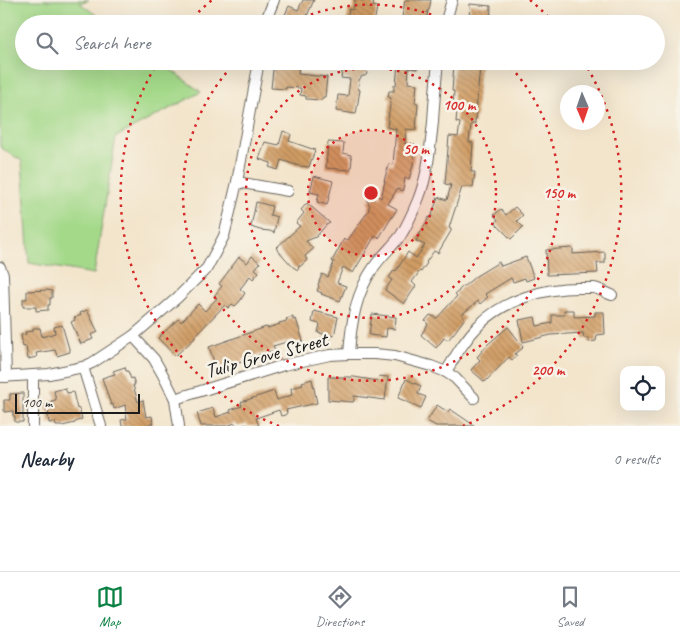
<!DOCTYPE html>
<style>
body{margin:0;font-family:Caveat,sans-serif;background:#f6f6f7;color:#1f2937}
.controls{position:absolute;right:15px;bottom:15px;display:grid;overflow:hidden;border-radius:10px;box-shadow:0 5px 20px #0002}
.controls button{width:45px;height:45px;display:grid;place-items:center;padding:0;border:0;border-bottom:1px solid #e0e1e3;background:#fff;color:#1f2937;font:25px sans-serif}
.compass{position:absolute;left:560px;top:85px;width:45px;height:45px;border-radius:50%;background:#fff;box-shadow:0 5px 20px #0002;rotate:178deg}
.scale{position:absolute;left:15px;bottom:12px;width:125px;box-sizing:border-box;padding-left:5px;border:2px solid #1c1c1c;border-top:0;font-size:14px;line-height:18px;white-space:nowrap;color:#1c1c1c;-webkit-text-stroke:4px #f7f3e8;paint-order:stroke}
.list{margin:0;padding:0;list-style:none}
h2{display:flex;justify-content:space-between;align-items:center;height:65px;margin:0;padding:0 20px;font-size:21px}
h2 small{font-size:16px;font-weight:400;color:#747a83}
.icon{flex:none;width:28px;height:28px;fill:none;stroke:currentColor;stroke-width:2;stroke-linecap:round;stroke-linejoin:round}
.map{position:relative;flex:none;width:680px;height:426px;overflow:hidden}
.search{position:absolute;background:#fff;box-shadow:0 5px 20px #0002;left:15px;right:15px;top:15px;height:55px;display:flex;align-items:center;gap:12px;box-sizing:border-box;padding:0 18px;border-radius:28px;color:#747a83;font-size:19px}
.sheet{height:145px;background:#fff}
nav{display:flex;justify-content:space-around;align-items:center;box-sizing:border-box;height:70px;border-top:1px solid #e0e1e3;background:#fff;font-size:14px;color:#747a83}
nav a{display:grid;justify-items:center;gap:2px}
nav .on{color:#0b8043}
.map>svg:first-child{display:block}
</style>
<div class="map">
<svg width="680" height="426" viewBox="0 0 680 426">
<defs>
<pattern id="building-back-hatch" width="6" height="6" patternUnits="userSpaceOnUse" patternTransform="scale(1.25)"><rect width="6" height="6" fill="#d19d65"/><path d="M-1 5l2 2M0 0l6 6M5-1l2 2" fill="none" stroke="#a97f52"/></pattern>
</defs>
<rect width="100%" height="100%" fill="#f7f3e8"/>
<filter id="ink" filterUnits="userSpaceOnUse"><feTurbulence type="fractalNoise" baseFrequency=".02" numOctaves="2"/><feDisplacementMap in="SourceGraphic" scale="10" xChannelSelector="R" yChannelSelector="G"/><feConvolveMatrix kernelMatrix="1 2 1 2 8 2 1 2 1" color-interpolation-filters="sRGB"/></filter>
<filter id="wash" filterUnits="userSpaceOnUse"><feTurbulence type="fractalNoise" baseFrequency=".0096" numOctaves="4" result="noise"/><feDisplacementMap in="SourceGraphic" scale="20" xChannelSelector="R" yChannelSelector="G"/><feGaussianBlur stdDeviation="1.12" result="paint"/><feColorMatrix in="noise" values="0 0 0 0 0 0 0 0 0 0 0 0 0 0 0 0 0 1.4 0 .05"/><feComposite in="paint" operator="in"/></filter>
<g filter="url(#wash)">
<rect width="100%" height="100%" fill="#f3e5cc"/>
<polygon fill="#a4d98a" stroke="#607a53" points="0,0 89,0 80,3 108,24 24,24 24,61 159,61 201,92 116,137 94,274 29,263 22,161 0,147"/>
<g id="blocks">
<g fill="url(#building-back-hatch)">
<polygon points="303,0 314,0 306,18 307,19 305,24 288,24 282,21 289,6 298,10"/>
<polygon points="355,0 374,1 373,6 377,7 374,24 346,24 349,9 353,10"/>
<polygon points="405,0 431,0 429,10 428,10 426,24 402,24 401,23"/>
<polygon points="470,4 491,6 490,24 464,24 465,17 469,17"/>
<polygon points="274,61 299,64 298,74 327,77 325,97 323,97 322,100 306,99 306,96 300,95 301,88 286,87 286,89 271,88"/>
<polygon points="344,61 368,61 366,69 367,74 365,76 362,76 359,80 358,89 360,90 356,114 336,111 338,95 348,96 350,79 341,78"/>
<polygon points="399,61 417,61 418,62 417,69 409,68 408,83 417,84 415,103 418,103 416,130 406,129 405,144 415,144 413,165 409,179 405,178 403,191 397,189 388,204 397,209 379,238 375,236 353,273 343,267 337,283 346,286 340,301 321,294 322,293 317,291 319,286 318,285 322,274 328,277 334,262 332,261 344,239 345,240 346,239 348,240 369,210 368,209 370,206 367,200 373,199 376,195 381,198 385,181 384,181 389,164 393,165 396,129 387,127 391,98 388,97 389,91 394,91 394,85 396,85 398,62 399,63"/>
<polygon points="454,64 480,66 476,112 477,112 476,119 475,119 475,124 471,124 469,142 473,143 471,172 475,172 473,187 462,187 449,228 451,229 451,231 438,253 434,251 426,262 427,263 421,272 420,271 412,282 416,286 404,304 385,290 392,280 389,278 394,270 396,271 408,252 416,258 425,245 416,241 429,217 431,218 438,197 447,200 451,185 445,184 449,136 458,137 460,123 456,122 457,110 453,110 454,91 452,91"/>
<polygon points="283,131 291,134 289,141 315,150 309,167 299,166 281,160 278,170 269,167 271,163 259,159 265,142 279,145"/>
<polygon points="328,142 344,143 343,153 351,155 351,158 352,158 351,168 350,170 326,168"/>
<polygon points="314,176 333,181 327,205 317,202 319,194 310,192"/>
<polygon points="256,202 272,206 270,215 277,217 274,233 270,231 260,230 251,227"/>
<polygon points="307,203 330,223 326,225 316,237 306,241 313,249 305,256 307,260 301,266 299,266 298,270 293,267 276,248 300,226 296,223 304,213 301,210"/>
<polygon points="515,207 523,215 517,221 523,227 511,239 496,224 497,223 496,222 498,220 494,215 501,209 506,215"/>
<polygon points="571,248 573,249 573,254 605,252 605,263 597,263 598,273 547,275 546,250"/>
<polygon points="252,256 260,263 255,269 259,272 253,279 250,276 240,289 245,293 240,301 235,306 232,304 228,308 225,305 194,337 195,338 194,339 175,356 158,338 178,319 181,322 198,304 205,311 217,298 214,296 222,286 219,284 239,257 247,263"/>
<polygon points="526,257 534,278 526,281 525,278 513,282 511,278 485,294 488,297 480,304 478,301 461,315 465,318 454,333 448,340 444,338 436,348 421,335 428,324 425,321 430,315 437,318 457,296 455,294 459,291 459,290 463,286 464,286 476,276 499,262 501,266"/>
<polygon points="48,290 52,291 52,298 50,298 50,305 48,305 48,310 36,311 36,307 23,307 23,299 27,299 27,291"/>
<polygon points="87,310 98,332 91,335 93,339 81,344 71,322 75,320 74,318 81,315 80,313"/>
<polygon points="564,310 574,310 574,317 595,316 595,312 604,312 605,334 597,335 596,341 589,342 588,338 584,338 583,333 551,335 523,342 519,320 535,317 537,326 552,323 552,315 565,315"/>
<polygon points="314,311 338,317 334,336 331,335 327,347 322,346 325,334 318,333 320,324 312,322"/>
<polygon points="372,314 396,317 395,329 387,328 386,337 369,335"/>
<polygon points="293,317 293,320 296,319 303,341 294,344 293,340 273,346 275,350 242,360 242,362 217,370 209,347 266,327 268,328 280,324 279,323 287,321 286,319"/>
<polygon points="62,325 70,352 57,356 55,350 36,353 37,357 28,359 26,346 23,347 21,335 26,334 25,332 33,331 33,328 40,328 42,337 55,333 54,327"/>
<polygon points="508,327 523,346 522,347 523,348 515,354 517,356 512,360 509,357 504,362 485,382 471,370 480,360 477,357 488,344"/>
<polygon points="125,367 126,371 128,371 131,379 133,378 135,385 133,385 138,402 143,400 146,417 152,416 153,424 149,424 148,426 122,426 121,420 127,419 125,405 114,409 113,404 111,405 102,378 115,374 113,371"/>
<polygon points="379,376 388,377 385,400 354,396 354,401 353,402 328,400 328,377 354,377 378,381"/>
<polygon points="312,379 317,403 286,410 287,413 285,415 281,416 279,410 256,418 259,426 248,426 247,424 241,426 236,426 235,423 227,426 201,426 197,413 213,408 216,417 231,412 230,410 242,406 241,402 274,391 277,400 292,395 291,388 303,385 302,382"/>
<polygon points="406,379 421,386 418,394 426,397 421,408 398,398"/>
<polygon points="65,388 67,393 73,392 77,409 78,408 80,411 82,419 75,422 75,423 62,426 56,426 55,422 49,423 48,416 49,416 46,404 52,403 51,401 56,400 54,391"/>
<polygon points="23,393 23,422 15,422 15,416 13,416 13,411 4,412 4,400 10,400 10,394"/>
<polygon points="437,405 448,412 450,409 475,426 436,426 427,421"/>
</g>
</g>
</g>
<g filter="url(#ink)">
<use href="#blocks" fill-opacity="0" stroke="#67625a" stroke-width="1"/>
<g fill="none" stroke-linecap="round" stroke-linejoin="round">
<g stroke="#67625a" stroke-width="12">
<g id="minor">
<polyline points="266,24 268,15 274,0"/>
<polyline points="445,24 452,0"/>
<polyline points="237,182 288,191"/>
<polyline points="0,267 3,275 6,377"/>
<polyline points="133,336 154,359 163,375 175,399 179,426"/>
<path d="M349 354C351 323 356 292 374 267 382 255 393 246 401 235 408 224 413 212 418 200 428 175 430 149 433 122 434 102 436 82 438 61"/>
<polyline points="83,367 101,426"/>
<path d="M446 372C456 355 465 339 479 325 504 300 544 288 578 288 583 288 589 288 594 288 600 289 606 293 612 295"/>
<polyline points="0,377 49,374 83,367 92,363 133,336 177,298 207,268 224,236 229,216 237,182 259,61"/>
<polyline points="175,399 284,365 330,355 349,354 375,354 395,356 431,366 446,372 455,378 474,398"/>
<polyline points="33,426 33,376"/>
</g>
</g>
<use href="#minor" stroke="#fff" stroke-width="10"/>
</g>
</g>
<circle cx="371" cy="193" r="63" fill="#d62828" fill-opacity=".12"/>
<g fill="none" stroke="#d62828" stroke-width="2.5" stroke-dasharray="2.5 5">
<circle cx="371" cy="193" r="63"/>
<circle cx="371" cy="193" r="125"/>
<path d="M290 23A188 188 0 0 1 452 23M506 62A188 188 0 1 1 236 62"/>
<path d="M279 426A250 250 0 0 1 158 62M188 23A250 250 0 0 1 212 0M530 0A250 250 0 0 1 554 23M584 62A250 250 0 0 1 463 426"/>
</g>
<g text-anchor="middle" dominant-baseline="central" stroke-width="5" stroke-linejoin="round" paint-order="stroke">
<g font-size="21" fill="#1c1c1c" stroke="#f7f3e8">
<text transform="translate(266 355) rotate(-15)">Tulip Grove Street</text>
</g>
</g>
<circle cx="371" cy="193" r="8" fill="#d62828" stroke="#f7f3e8" stroke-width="2.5"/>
<g font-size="15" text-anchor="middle" font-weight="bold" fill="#d62828" stroke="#f7f3e8" stroke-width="5" stroke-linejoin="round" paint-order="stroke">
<text x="459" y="110">100 m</text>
<text x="416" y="154">50 m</text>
<text x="559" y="198">150 m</text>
<text x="548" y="375">200 m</text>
</g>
</svg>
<div class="controls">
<button><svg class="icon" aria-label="locate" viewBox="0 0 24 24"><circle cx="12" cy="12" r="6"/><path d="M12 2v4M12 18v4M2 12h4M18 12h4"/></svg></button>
</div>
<svg class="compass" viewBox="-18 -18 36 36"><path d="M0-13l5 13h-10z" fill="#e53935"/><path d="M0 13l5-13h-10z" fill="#747a83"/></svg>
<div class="scale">100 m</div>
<div class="search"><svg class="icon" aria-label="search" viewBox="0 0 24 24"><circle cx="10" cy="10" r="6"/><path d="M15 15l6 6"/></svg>Search here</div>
</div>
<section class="sheet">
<h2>Nearby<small>0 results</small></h2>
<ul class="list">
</ul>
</section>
<nav>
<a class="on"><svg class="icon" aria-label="map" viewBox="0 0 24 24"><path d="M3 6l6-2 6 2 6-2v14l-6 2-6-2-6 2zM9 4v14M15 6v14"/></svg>Map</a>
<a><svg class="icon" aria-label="directions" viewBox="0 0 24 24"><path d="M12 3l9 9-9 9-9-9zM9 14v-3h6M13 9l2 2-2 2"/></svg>Directions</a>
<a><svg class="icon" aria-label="saved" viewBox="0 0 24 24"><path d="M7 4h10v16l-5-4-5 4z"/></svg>Saved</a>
</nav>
